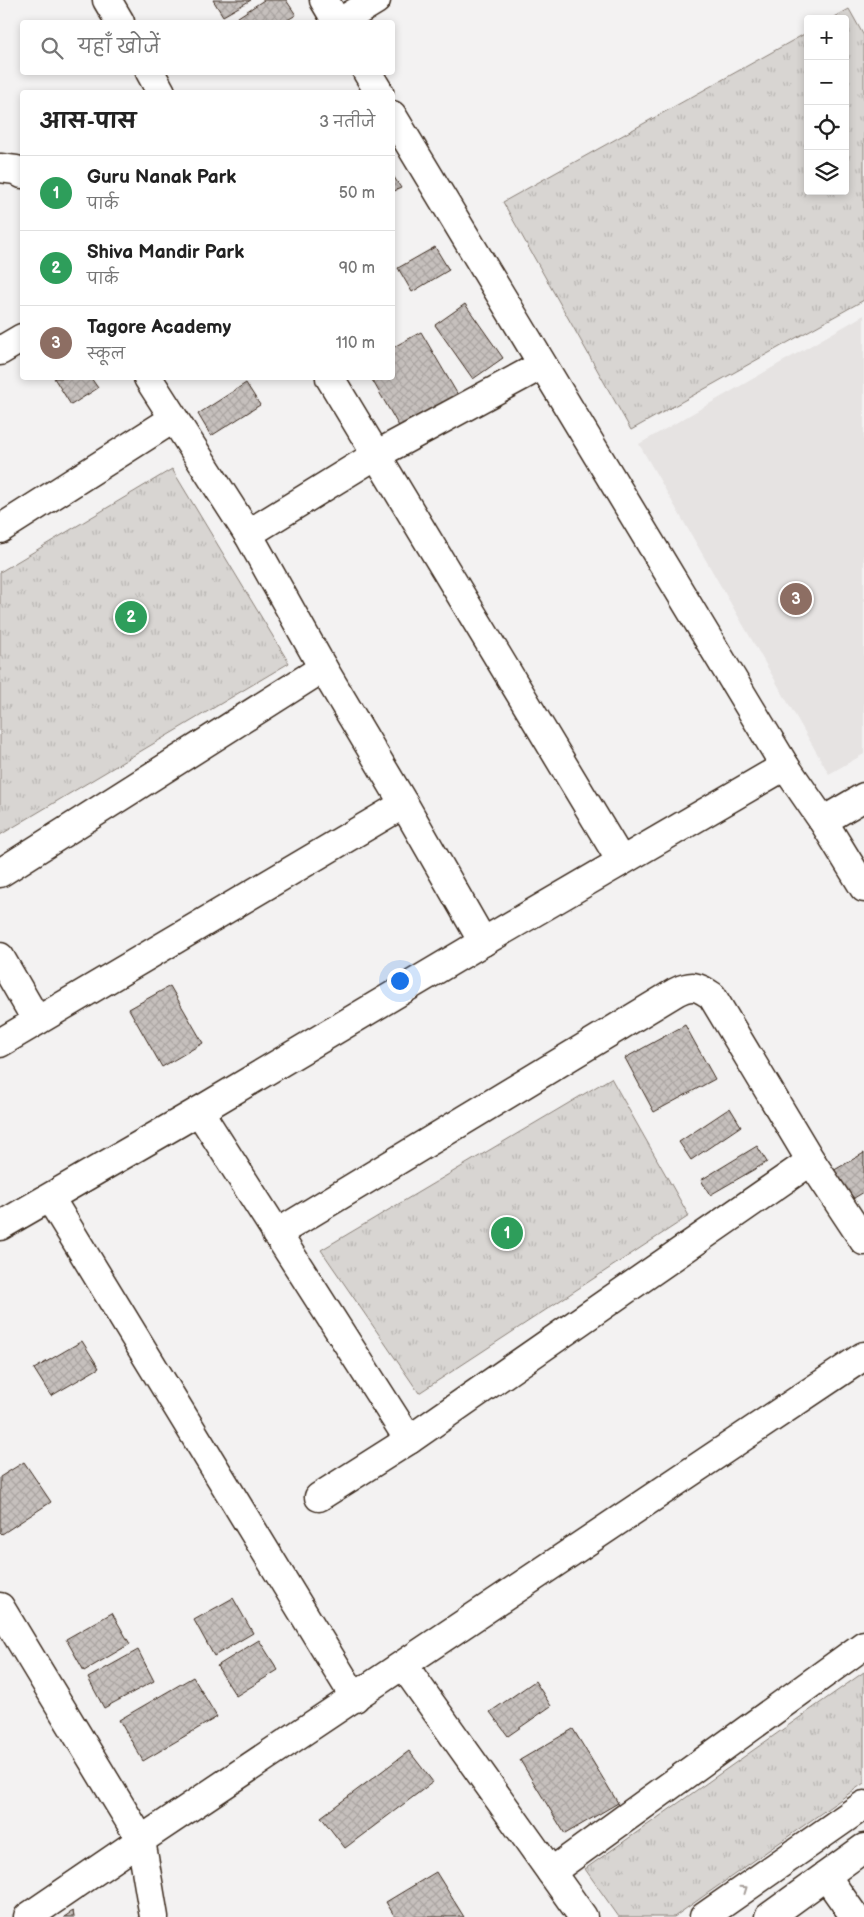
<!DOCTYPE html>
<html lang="hi">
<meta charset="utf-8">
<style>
body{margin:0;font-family:"Balsamiq Sans","Playpen Sans Deva",sans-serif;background:#f2f2f2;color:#222}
.controls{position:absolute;right:15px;top:15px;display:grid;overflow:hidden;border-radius:5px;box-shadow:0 2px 8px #0003}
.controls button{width:45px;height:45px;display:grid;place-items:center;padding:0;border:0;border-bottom:1px solid #e0e0e0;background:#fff;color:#222;font:25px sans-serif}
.you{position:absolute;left:399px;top:980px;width:18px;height:18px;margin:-12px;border:4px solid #fff;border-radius:50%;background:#1a73e8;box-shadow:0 0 0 8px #1a73e833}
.badge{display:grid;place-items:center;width:32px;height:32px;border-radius:50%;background:#7c3aed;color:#fff;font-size:16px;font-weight:700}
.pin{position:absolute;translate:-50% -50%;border:2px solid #fff;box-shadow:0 1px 5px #0006}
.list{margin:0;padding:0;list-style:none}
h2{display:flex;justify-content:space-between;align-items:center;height:65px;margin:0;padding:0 20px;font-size:21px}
h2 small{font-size:16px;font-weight:400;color:#767676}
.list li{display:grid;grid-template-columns:32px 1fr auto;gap:15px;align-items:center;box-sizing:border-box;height:75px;padding:0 20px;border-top:1px solid #e0e0e0}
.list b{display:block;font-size:19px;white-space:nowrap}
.list p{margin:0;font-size:16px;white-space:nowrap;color:#767676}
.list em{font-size:16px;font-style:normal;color:#767676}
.icon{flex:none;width:28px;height:28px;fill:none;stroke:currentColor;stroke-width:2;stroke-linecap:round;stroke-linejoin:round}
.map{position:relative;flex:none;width:864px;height:1917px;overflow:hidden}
.search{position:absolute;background:#fff;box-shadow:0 2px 8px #0003;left:20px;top:20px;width:375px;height:55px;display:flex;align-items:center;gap:12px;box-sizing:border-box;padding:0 18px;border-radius:5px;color:#767676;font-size:19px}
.panel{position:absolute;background:#fff;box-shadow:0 2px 8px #0003;left:20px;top:90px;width:375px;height:290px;border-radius:5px}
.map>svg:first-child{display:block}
</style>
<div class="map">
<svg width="864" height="1917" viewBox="0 0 864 1917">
<defs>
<pattern id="grass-tufts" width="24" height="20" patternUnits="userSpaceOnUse" patternTransform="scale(1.25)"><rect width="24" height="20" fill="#d8d5d2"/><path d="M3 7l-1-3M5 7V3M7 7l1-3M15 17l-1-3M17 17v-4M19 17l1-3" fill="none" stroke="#bab7b4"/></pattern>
<pattern id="building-cross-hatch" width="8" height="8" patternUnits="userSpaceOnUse" patternTransform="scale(1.25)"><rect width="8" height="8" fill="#c6c0bd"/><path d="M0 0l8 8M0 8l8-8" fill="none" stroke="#aba5a2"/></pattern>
</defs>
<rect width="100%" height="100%" fill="#f3f2f2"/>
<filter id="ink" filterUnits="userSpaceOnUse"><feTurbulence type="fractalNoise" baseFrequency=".02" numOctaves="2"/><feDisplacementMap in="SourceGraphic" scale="10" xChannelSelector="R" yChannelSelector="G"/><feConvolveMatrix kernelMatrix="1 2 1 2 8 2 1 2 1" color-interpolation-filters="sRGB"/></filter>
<g filter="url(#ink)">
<polygon fill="#e6e3e2" points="864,315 864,754 829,774 639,444"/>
<g fill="url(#grass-tufts)" stroke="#8a8078">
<polygon points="849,9 864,36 864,300 631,430 503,202 808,32 808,191 845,191 845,19 831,19"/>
<polygon points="172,469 289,663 0,835 0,572"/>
<polygon points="611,1078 689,1216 419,1393 321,1250"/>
<polygon points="864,1672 864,1783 674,1917 619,1917 585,1869"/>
</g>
<g fill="url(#building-cross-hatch)" stroke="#3b2a1e">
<polygon points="213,0 251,0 223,16"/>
<polygon points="264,0 286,0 296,15 284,22 233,22 232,21"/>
<polygon points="392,174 401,188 392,192"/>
<polygon points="435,247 449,270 412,292 398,268"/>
<polygon points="465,304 503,358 473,379 435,325"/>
<polygon points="421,332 458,395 400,428 371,378 392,378 392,348"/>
<polygon points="54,378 91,378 98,388 71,405"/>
<polygon points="246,383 260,405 211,436 198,414"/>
<polygon points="170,986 203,1043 162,1067 129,1009"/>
<polygon points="685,1025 715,1079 654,1112 625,1058"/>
<polygon points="730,1108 741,1126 691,1160 679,1142"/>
<polygon points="757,1146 767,1162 710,1195 701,1180"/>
<polygon points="864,1153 864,1192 841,1206 824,1176"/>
<polygon points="82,1341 99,1368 51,1396 34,1369"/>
<polygon points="24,1462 51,1502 2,1534 0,1532 0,1477"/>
<polygon points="233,1598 253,1633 214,1656 194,1620"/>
<polygon points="112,1613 130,1644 84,1671 66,1639"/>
<polygon points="259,1640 278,1670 236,1696 217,1666"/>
<polygon points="138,1650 154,1681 104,1708 88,1678"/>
<polygon points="193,1677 217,1717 143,1761 119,1720"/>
<polygon points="535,1681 551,1706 508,1736 490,1712"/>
<polygon points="573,1729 618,1803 565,1834 520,1760"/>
<polygon points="409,1751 433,1782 345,1848 321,1817"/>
<polygon points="436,1872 464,1917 395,1917 386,1902"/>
<polygon points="73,1911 74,1917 64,1917"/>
</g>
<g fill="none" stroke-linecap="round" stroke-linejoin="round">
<g stroke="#3b2a1e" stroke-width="31">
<g id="minor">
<polyline points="107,0 120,22"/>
<polyline points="324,0 337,22"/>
<polyline points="340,22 376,0"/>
<polyline points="150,72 161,92"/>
<polyline points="367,72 379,92"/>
<polyline points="392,115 785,766 823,821 864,888"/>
<polyline points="0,168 16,170 22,174"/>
<polyline points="0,351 22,338"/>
<polyline points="148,378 248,534 323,668 404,804 483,942"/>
<polyline points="330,378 621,861"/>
<polyline points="0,529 173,419"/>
<polyline points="248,534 376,455 542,365"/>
<polyline points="823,821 864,797"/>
<polyline points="0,873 323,668"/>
<polyline points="0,957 37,1021"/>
<polyline points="0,1043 404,804"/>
<polyline points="199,1111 409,1440"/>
<polyline points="50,1198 355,1698"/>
<polyline points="0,1226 199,1111 483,942 785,766"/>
<path d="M276 1234 676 992C692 984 698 986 712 996L811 1161 864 1241"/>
<polyline points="319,1497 409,1440 811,1161"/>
<polyline points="0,1607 141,1840 154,1917"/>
<polyline points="404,1666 583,1917"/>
<polyline points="551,1872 864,1645"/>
<polyline points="826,1876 855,1917"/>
<polyline points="28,1917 141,1840 864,1356"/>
</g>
</g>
<g stroke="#3b2a1e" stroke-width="31">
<g id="tertiary">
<polyline points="704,1917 864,1805"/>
<polyline points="769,1917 864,1848"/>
</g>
</g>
<use href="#minor" stroke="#fff" stroke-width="28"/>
<use href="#tertiary" stroke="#fff" stroke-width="28"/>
</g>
<defs><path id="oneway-chevron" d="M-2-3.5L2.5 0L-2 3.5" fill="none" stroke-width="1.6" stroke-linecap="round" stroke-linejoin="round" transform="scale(1.25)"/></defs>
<use stroke="#a79f9a" href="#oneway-chevron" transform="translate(744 1889) rotate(-35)"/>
</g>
</svg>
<div class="controls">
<button>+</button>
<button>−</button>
<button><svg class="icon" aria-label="locate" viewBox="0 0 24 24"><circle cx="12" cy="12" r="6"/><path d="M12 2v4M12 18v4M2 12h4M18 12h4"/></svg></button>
<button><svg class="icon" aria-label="layers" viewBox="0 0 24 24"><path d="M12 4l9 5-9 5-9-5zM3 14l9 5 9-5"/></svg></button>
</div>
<div class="you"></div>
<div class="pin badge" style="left:507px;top:1233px;background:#2e9e5b">1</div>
<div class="pin badge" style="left:131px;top:617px;background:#2e9e5b">2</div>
<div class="pin badge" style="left:796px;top:599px;background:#8d6e63">3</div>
<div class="search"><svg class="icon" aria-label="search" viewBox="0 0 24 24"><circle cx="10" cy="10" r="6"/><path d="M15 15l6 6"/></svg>यहाँ खोजें</div>
<section class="panel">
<h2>आस-पास<small>3 नतीजे</small></h2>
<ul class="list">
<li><span class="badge" style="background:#2e9e5b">1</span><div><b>Guru Nanak Park</b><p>पार्क</p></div><em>50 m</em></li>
<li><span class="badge" style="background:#2e9e5b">2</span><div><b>Shiva Mandir Park</b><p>पार्क</p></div><em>90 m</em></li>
<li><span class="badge" style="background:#8d6e63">3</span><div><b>Tagore Academy</b><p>स्कूल</p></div><em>110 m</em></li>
</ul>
</section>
</div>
